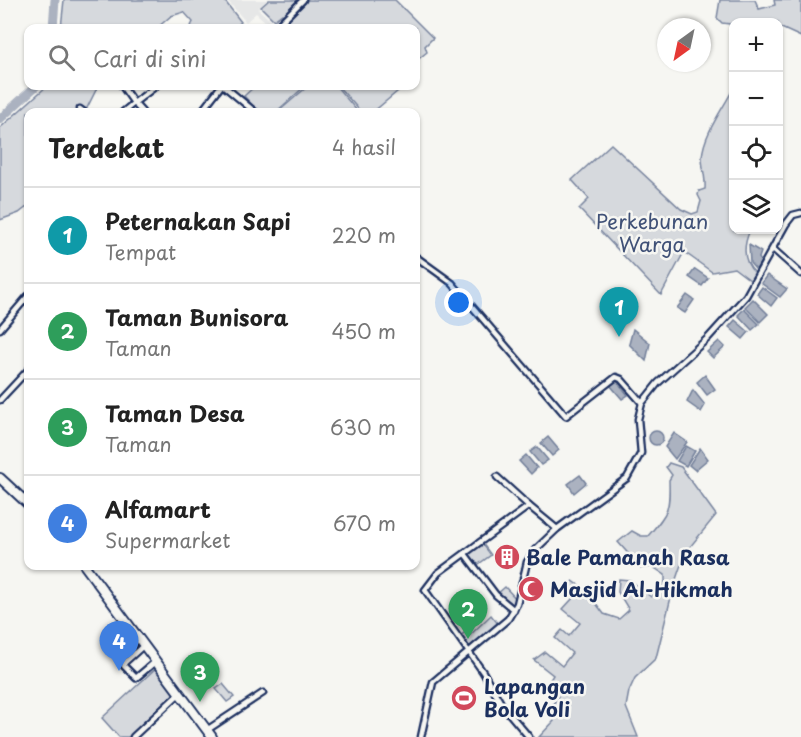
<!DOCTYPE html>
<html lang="id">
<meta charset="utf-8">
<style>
body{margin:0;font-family:"Playpen Sans",sans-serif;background:#f2f2f2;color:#222}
.controls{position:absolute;right:18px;top:18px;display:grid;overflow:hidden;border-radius:12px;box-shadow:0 2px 4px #0004}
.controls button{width:54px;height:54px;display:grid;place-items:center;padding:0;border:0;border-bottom:2px solid #e0e0e0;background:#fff;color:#222;font:30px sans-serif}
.compass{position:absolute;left:657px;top:18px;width:54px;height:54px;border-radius:50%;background:#fff;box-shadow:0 2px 4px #0004;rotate:213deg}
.you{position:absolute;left:459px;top:303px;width:21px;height:21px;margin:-15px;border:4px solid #fff;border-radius:50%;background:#1a73e8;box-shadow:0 0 0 9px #1a73e833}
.badge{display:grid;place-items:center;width:39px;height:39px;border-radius:50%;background:#d1495b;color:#fff;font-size:20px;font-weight:700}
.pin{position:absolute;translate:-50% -50px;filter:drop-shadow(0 2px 3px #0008)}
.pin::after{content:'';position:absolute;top:32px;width:21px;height:18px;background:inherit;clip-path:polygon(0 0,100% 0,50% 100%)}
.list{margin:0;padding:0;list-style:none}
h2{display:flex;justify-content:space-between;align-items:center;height:78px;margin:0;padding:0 24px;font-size:26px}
h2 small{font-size:20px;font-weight:400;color:#767676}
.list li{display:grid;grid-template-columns:39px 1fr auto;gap:18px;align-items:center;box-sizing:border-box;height:96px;padding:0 24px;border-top:2px solid #e0e0e0}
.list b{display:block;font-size:22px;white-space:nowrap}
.list p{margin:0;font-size:20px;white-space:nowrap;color:#767676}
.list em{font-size:20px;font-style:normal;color:#767676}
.icon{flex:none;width:33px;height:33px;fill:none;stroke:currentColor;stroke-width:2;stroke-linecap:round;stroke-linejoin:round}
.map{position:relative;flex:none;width:801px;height:737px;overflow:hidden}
.search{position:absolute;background:#fff;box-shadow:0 2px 4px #0004;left:24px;top:24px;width:396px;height:66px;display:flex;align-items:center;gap:15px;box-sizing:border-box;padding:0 21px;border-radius:12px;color:#767676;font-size:22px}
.panel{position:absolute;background:#fff;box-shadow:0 2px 4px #0004;left:24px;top:108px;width:396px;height:462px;border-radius:12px}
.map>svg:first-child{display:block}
</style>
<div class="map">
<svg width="801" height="737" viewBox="0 0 801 737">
<rect width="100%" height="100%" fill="#f6f6f2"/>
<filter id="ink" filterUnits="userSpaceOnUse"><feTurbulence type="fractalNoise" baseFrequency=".0167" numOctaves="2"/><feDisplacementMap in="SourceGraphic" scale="12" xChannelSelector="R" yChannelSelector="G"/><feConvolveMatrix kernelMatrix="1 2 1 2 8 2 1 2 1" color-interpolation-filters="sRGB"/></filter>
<g filter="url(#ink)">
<polygon fill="#e6e7e7" points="227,0 267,0 258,9 275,24 271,27 256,13 246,22"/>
<g fill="#d6d9dd" stroke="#78849e" stroke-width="1.5">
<polygon points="64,0 224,0 241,22 235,28 193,28 191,26 193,22 184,12 171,16 157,28 61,28"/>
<polygon points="269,0 395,0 433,38 425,46 427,52 416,61 416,28 281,28 288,21 282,14 274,20 261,7"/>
<polygon points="720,0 755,0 759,9 775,5 774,0 801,0 801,37 779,27 778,22 734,22 733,28 730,24 722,23 717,18"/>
<polygon points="47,86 98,86 85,112 28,112 28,206 19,213 0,220 0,128"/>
<polygon points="255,86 305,86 276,112 259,112 244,96"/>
<polygon points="308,86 336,86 358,112 278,112"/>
<polygon points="338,86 404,86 373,112 361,112"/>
<path d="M733 89 734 230H750C743 246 742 261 755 273L750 280 734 268 712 272 684 252 661 295 579 209 589 199 572 180 611 144 681 209 692 214 698 212 701 201 698 195 699 191 705 189C706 178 702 168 702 157 704 133 723 109 733 89Z"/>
<path d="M669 463 681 467 716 515 685 553 674 585 656 658 635 678 629 691 626 707 638 737H539L554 721 549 709 558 697 547 685 553 675 534 660 545 652 562 666 572 653 555 638 562 630 569 636 580 623 563 609 573 598 563 590 573 581 586 590 604 614 619 619 629 610 618 592 619 579 630 580 651 597 665 582V575L653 567 641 568 618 542 632 531 641 536H648C669 511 670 510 669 480L672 475 666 467Z"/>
<polygon points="482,543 491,555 476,566 467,555"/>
<polygon points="505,587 517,600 513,609 496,595"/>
<polygon points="491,615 499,625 469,648 460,636 467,631 470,635"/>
<polygon points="156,668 176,694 131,737 119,737 102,718"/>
<polygon points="223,684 234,697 227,702 216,689"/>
</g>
<g fill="#abb2c0" stroke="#717e99" stroke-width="1.5">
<polygon points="749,245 761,252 759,258 761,262 756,270 750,263"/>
<polygon points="695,269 708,278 702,286 689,277"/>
<polygon points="767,275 787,289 780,297 761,283"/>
<polygon points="762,287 777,298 771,306 757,294"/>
<polygon points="687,295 694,300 685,313 677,308"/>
<polygon points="753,299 768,314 760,322 745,307"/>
<polygon points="744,309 759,324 752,330 738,315"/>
<polygon points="735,320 749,332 743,339 729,327"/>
<polygon points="633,329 650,343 646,361 629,344"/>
<polygon points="719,341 725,347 713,358 707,352"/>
<polygon points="705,375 715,389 707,395 697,382"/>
<polygon points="616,380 628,395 622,399 610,385"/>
<polygon points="693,390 705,405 701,412 687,402"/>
<circle cx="656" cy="438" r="7"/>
<polygon points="674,433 687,442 675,459 665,447"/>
<polygon points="548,437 559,450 552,456 541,443"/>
<polygon points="686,446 695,451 686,466 677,461"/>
<polygon points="537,447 548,460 541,465 530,452"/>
<polygon points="700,448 708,459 695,470 689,465"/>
<polygon points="526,455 537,468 531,474 519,461"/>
<polygon points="580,475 586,483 574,493 568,484"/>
</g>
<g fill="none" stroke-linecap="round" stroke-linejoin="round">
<g stroke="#abb2c0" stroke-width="9">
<polyline points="53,28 55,0"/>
<polyline points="0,119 36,86"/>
</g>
<g stroke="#1b2f5e" stroke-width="9">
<g id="minor">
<polyline points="275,28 303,0"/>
<polyline points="122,86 134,103 123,112"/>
<polyline points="224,86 255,112"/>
<polyline points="80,109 84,112"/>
<polyline points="142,112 134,103 156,86"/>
<polyline points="201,112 221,86"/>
<polyline points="773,249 801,274"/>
<polyline points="416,257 452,283 566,416 616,377 621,379 642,403"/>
<polyline points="0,329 28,296"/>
<polyline points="0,400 28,370"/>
<polyline points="497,477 529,506 438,573 425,590 483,672 502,705 529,737"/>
<polyline points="529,506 557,529"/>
<polyline points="465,554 496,595 514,610"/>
<polyline points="144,645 124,663 124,666 136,678 156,661"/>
<polyline points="207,730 263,693"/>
<polyline points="133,737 180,693"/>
<polyline points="421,737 433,682 508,619 517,604 527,562 535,550 557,529 627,478 641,453 638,419 642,403 658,383 708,338 746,296 786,224 793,215 801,213"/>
</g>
</g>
<g stroke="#1b2f5e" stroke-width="12">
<g id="primary">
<polyline points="0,478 28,504"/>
<polyline points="85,566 212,737"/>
</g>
</g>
<use href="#minor" stroke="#f6f6f2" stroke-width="4.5"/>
<use href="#primary" stroke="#f6f6f2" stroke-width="8"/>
</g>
</g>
<defs>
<g id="building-disc" transform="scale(1.35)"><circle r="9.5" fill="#d1495b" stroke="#f6f6f2"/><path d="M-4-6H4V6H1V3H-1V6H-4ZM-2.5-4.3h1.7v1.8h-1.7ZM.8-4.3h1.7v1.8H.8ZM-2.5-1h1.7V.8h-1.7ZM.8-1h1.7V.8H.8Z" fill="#fff"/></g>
<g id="mosque-disc" transform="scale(1.35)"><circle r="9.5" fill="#d1495b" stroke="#f6f6f2"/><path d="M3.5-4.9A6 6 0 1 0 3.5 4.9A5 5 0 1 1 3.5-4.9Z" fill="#fff"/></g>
<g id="stadium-disc" transform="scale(1.35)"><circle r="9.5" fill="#d1495b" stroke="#f6f6f2"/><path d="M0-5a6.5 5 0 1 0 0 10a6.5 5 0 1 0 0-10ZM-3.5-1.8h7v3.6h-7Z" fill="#fff"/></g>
</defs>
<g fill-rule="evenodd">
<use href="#building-disc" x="507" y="557"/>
<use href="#mosque-disc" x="531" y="589"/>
<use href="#stadium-disc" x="464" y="698"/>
</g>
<g text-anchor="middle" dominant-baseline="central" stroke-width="5" stroke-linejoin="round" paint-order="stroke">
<g font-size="20" fill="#405177" stroke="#f6f6f2">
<text x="652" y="221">Perkebunan<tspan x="652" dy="23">Warga</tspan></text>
</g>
<g font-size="20" font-weight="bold" fill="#1b2f5e" stroke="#f6f6f2" text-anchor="start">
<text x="526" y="557">Bale Pamanah Rasa</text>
<text x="550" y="589">Masjid Al-Hikmah</text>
<text x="484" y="686">Lapangan<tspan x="484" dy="23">Bola Voli</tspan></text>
</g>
</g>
</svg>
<div class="controls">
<button>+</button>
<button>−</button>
<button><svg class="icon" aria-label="locate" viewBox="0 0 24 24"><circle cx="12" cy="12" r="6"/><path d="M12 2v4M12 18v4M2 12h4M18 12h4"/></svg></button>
<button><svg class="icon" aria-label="layers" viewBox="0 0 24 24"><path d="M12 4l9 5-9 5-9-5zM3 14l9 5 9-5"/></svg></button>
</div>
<svg class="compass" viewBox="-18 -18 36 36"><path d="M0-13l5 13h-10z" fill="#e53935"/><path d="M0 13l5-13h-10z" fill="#767676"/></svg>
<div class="you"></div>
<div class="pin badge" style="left:619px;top:337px;background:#0f9aa8">1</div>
<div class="pin badge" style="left:468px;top:639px;background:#2e9e5b">2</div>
<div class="pin badge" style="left:200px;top:702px;background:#2e9e5b">3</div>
<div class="pin badge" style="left:119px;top:671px;background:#3f7fe0">4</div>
<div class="search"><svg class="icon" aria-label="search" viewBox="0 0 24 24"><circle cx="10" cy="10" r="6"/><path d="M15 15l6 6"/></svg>Cari di sini</div>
<section class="panel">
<h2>Terdekat<small>4 hasil</small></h2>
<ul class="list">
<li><span class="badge" style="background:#0f9aa8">1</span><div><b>Peternakan Sapi</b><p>Tempat</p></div><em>220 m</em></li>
<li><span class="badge" style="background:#2e9e5b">2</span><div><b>Taman Bunisora</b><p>Taman</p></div><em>450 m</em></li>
<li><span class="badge" style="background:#2e9e5b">3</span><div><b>Taman Desa</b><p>Taman</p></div><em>630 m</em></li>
<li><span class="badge" style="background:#3f7fe0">4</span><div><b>Alfamart</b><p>Supermarket</p></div><em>670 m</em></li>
</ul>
</section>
</div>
